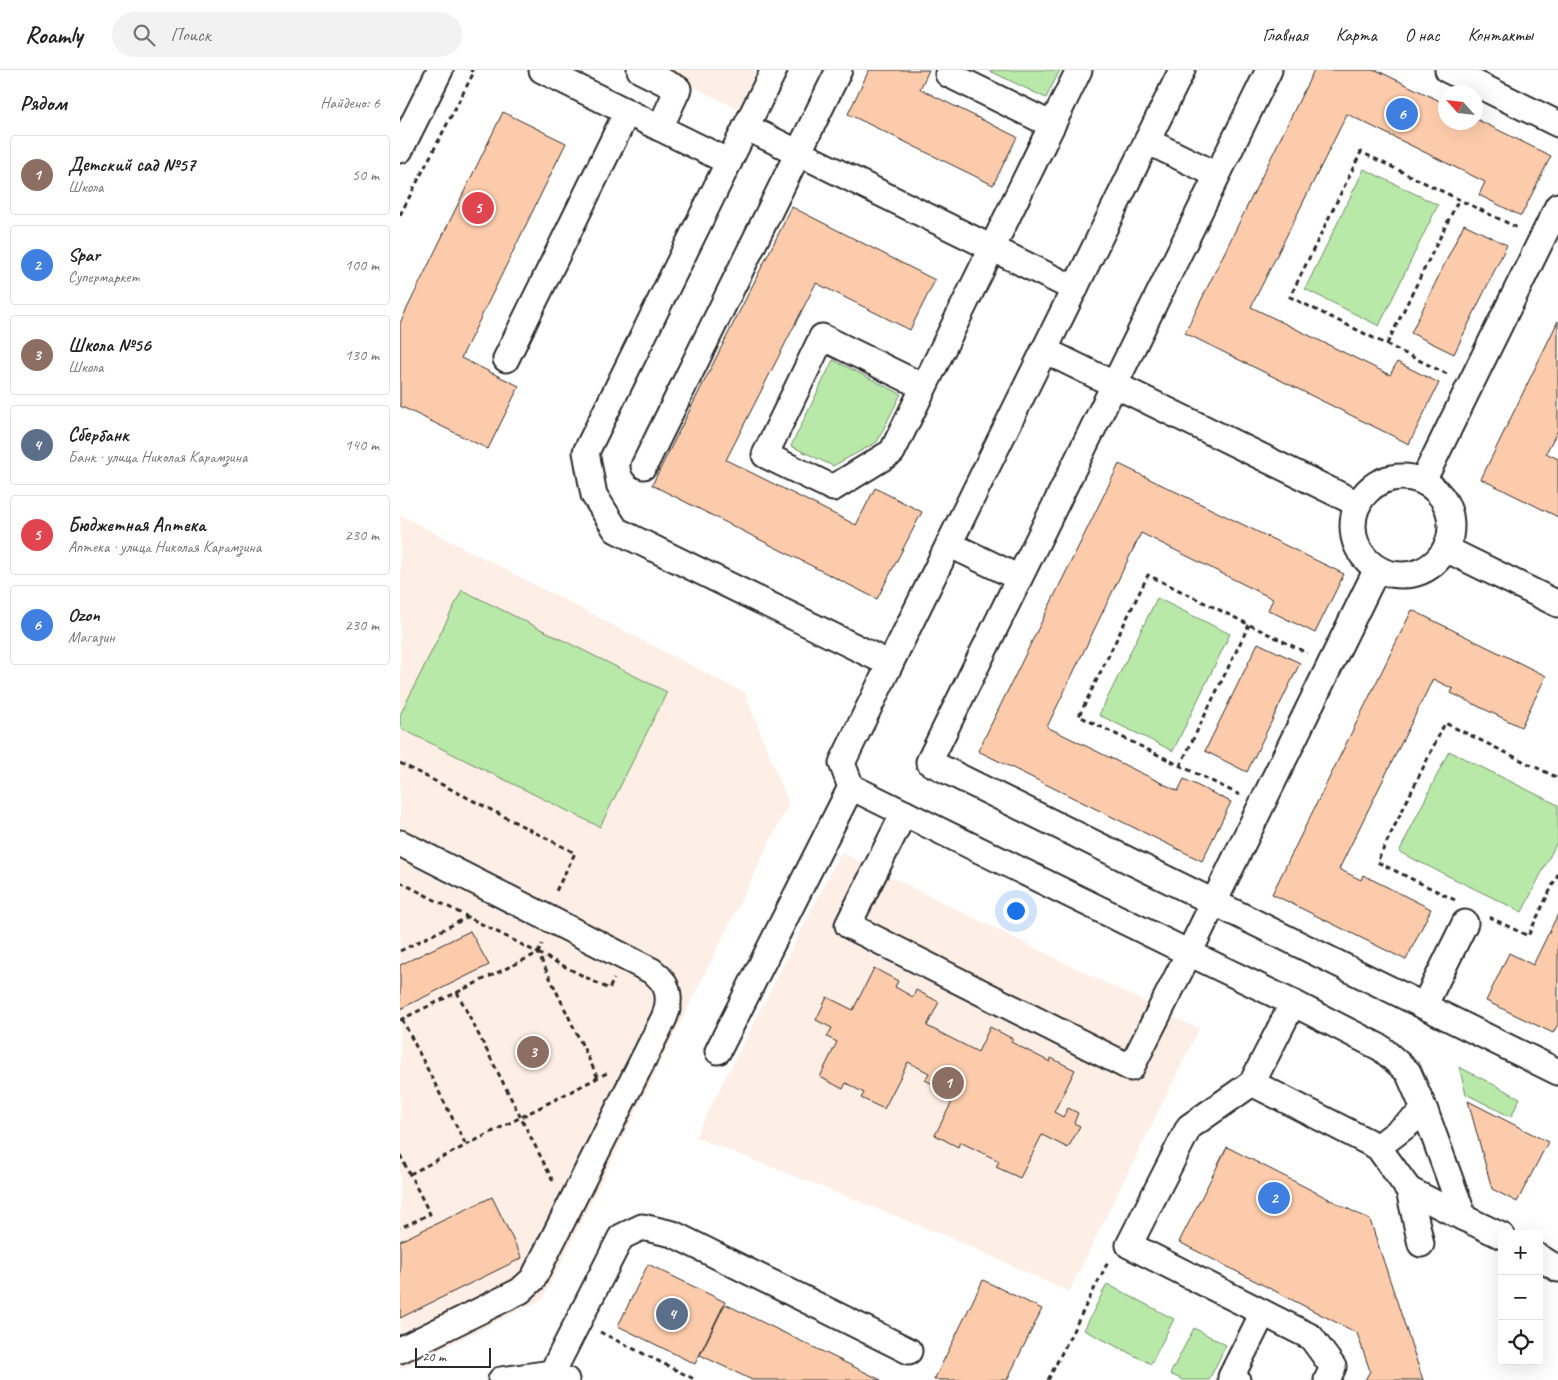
<!DOCTYPE html>
<html lang="ru">
<meta charset="utf-8">
<style>
body{margin:0;font-family:Caveat,sans-serif;background:#f2f2f2;color:#222}
.controls{position:absolute;right:15px;bottom:15px;display:grid;overflow:hidden;border-radius:5px;box-shadow:0 5px 20px #0002}
.controls button{width:45px;height:45px;display:grid;place-items:center;padding:0;border:0;border-bottom:1px solid #e0e0e0;background:#fff;color:#222;font:25px sans-serif}
.compass{position:absolute;left:1038px;top:15px;width:45px;height:45px;border-radius:50%;background:#fff;box-shadow:0 5px 20px #0002;rotate:297deg}
.scale{position:absolute;left:15px;bottom:12px;width:76px;box-sizing:border-box;padding-left:5px;border:2px solid #2b2b2b;border-top:0;font-size:14px;line-height:18px;white-space:nowrap;color:#2b2b2b;-webkit-text-stroke:4px #fff;paint-order:stroke}
.you{position:absolute;left:615px;top:840px;width:18px;height:18px;margin:-12px;border:4px solid #fff;border-radius:50%;background:#1a73e8;box-shadow:0 0 0 8px #1a73e833}
.badge{display:grid;place-items:center;width:32px;height:32px;border-radius:50%;background:#d1495b;color:#fff;font-size:16px;font-weight:700}
.pin{position:absolute;translate:-50% -50%;border:2px solid #fff;box-shadow:0 1px 5px #0006}
.list{margin:0;padding:0;list-style:none}
h2{display:flex;justify-content:space-between;align-items:center;height:65px;margin:0;padding:0 20px;font-size:21px}
h2 small{font-size:16px;font-weight:400;color:#767676}
.list li{display:grid;grid-template-columns:32px 1fr auto;gap:15px;align-items:center;box-sizing:border-box;height:80px;margin:0 10px 10px;padding:0 10px;border:1px solid #e0e0e0;border-radius:5px}
.list b{display:block;font-size:19px;white-space:nowrap}
.list p{margin:0;font-size:16px;white-space:nowrap;color:#767676}
.list em{font-size:16px;font-style:normal;color:#767676}
.icon{flex:none;width:28px;height:28px;fill:none;stroke:currentColor;stroke-width:2;stroke-linecap:round;stroke-linejoin:round}
.map{position:relative;flex:none;width:1158px;height:1310px;overflow:hidden}
header{display:flex;align-items:center;gap:30px;box-sizing:border-box;height:70px;padding:0 25px;background:#fff;border-bottom:1px solid #e0e0e0}
header strong{font-size:24px}
nav{display:flex;gap:28px;margin-inline-start:auto;font-size:18px}
.search{width:350px;height:45px;background:#f2f2f2;display:flex;align-items:center;gap:12px;box-sizing:border-box;padding:0 18px;border-radius:28px;color:#767676;font-size:19px}
main{display:flex}
aside{flex:1;background:#fff}
.map>svg:first-child{display:block}
</style>
<header>
<strong>Roamly</strong>
<div class="search"><svg class="icon" aria-label="search" viewBox="0 0 24 24"><circle cx="10" cy="10" r="6"/><path d="M15 15l6 6"/></svg>Поиск</div>
<nav><a>Главная</a><a>Карта</a><a>О нас</a><a>Контакты</a></nav>
</header>
<main>
<aside>
<h2>Рядом<small>Найдено: 6</small></h2>
<ul class="list">
<li><span class="badge" style="background:#8d6e63">1</span><div><b>Детский сад №57</b><p>Школа</p></div><em>50 m</em></li>
<li><span class="badge" style="background:#3f7fe0">2</span><div><b>Spar</b><p>Супермаркет</p></div><em>100 m</em></li>
<li><span class="badge" style="background:#8d6e63">3</span><div><b>Школа №56</b><p>Школа</p></div><em>130 m</em></li>
<li><span class="badge" style="background:#5c6f8a">4</span><div><b>Сбербанк</b><p>Банк · улица Николая Карамзина</p></div><em>140 m</em></li>
<li><span class="badge" style="background:#e0444e">5</span><div><b>Бюджетная Аптека</b><p>Аптека · улица Николая Карамзина</p></div><em>230 m</em></li>
<li><span class="badge" style="background:#3f7fe0">6</span><div><b>Ozon</b><p>Магазин</p></div><em>230 m</em></li>
</ul>
</aside>
<div class="map">
<svg width="1158" height="1310" viewBox="0 0 1158 1310">
<rect width="100%" height="100%" fill="#fff"/>
<filter id="ink" filterUnits="userSpaceOnUse"><feTurbulence type="fractalNoise" baseFrequency=".02" numOctaves="2"/><feDisplacementMap in="SourceGraphic" scale="10" xChannelSelector="R" yChannelSelector="G"/><feConvolveMatrix kernelMatrix="1 2 1 2 8 2 1 2 1" color-interpolation-filters="sRGB"/></filter>
<g filter="url(#ink)">
<g fill="#feefe6">
<polygon points="260,0 390,0 364,52"/>
<polygon points="0,445 345,623 389,734 143,1229 0,1299"/>
<polygon points="441,782 799,959 669,1222 549,1167 295,1067"/>
</g>
<g fill="#b8e9a9" stroke="#728a6a">
<polygon points="588,0 660,0 646,28"/>
<polygon points="964,99 1038,135 979,256 905,219"/>
<polygon points="433,290 501,324 477,372 433,396 391,376"/>
<polygon points="62,520 267,622 200,757 0,658 0,645"/>
<polygon points="757,528 830,564 773,681 699,645"/>
<polygon points="1049,681 1158,735 1158,770 1122,842 999,782"/>
<polygon points="1059,997 1120,1028 1111,1047 1066,1024"/>
<polygon points="707,1214 774,1249 751,1294 684,1260"/>
<polygon points="794,1258 826,1275 809,1310 783,1310 770,1304"/>
</g>
<g fill="#fccbab" stroke="#2b2b2b">
<polygon points="469,0 529,0 520,19 617,67 593,115 448,44"/>
<polygon points="914,0 976,0 1046,34 1046,52 1076,52 1076,49 1151,86 1121,146 1079,125 1085,112 947,44 875,189 851,237 990,305 997,292 1039,313 1009,374 785,263"/>
<polygon points="103,42 166,73 61,288 119,316 88,379 0,336 0,253"/>
<polygon points="392,137 535,210 510,260 416,213 326,390 456,455 475,418 522,442 477,529 252,415"/>
<polygon points="1064,154 1107,175 1054,284 1011,263"/>
<polygon points="1158,251 1158,360 1146,383 1158,389 1158,447 1081,409"/>
<polygon points="719,394 944,504 915,563 868,540 873,529 741,463 647,657 778,721 784,709 831,732 802,791 578,681"/>
<polygon points="1012,540 1146,606 1121,657 1051,623 1053,619 1033,609 939,799 961,810 963,805 1031,839 1006,890 872,824"/>
<polygon points="858,573 900,593 847,702 805,681"/>
<polygon points="1158,844 1158,954 1153,963 1086,931 1109,883 1133,895"/>
<polygon points="70,861 89,895 0,939 0,895"/>
<polygon points="474,898 498,911 495,917 513,927 516,920 539,932 527,956 578,982 590,957 613,969 611,972 650,992 651,988 675,1000 654,1042 663,1047 668,1038 678,1043 674,1053 680,1056 668,1078 642,1065 620,1108 596,1097 599,1091 560,1072 558,1077 535,1065 559,1018 539,1008 535,1015 525,1010 529,1003 508,992 484,1039 461,1028 464,1023 446,1013 443,1019 420,1007 437,972 427,967 432,958 416,950 427,927 453,940"/>
<polygon points="1068,1031 1148,1072 1117,1132 1092,1119"/>
<polygon points="827,1077 970,1150 1023,1310 965,1310 970,1301 957,1263 779,1172"/>
<polygon points="92,1127 122,1188 0,1248 0,1171"/>
<polygon points="248,1194 325,1232 295,1294 218,1256"/>
<polygon points="583,1210 642,1239 607,1310 534,1310"/>
<polygon points="325,1234 481,1310 352,1310 300,1285"/>
</g>
<g fill="none" stroke-linecap="round" stroke-linejoin="round">
<g stroke="#2b2b2b" stroke-width="29">
<g id="minor">
<polyline points="142,0 329,92"/>
<polyline points="240,0 278,19 260,58"/>
<polyline points="374,0 186,382 194,425 216,460 490,594 782,0"/>
<polyline points="550,0 548,4 652,55"/>
<polyline points="869,0 529,692 1158,1002"/>
<polyline points="1048,0 1158,54"/>
<polyline points="346,57 675,219"/>
<polyline points="747,71 817,105"/>
<polyline points="0,80 40,0"/>
<polyline points="644,280 958,434"/>
<polyline points="106,289 227,42"/>
<polyline points="524,317 492,382 433,418 365,385 422,267 524,317 679,0"/>
<polyline points="244,396 439,0"/>
<circle cx="1002" cy="456" r="49"/>
<polyline points="1023,411 1158,136"/>
<polyline points="549,474 619,508"/>
<polyline points="1046,479 1158,534"/>
<polyline points="490,594 442,693 451,717 789,883 977,499"/>
<polyline points="504,743 448,855 731,998 789,883 893,933 981,978 1008,1002 1025,1041 1064,1148 1102,1166"/>
<path d="M0 773 252 901C269 913 272 929 264 948L133 1209 120 1221 0 1280"/>
<polyline points="893,933 852,1013 789,1057 729,1175 911,1267 933,1297 927,1310"/>
<polyline points="1024,936 1065,853"/>
<polyline points="318,981 451,717"/>
<polyline points="852,1013 978,1077 1009,1120 1021,1174"/>
<polyline points="978,1077 1025,1041"/>
<polyline points="1009,1120 1064,1148"/>
<polyline points="1139,1187 1158,1199"/>
<polyline points="152,1303 221,1167 242,1157 273,1164 509,1281"/>
<polyline points="101,1310 152,1303 166,1310"/>
<polyline points="837,1310 831,1307 863,1243"/>
</g>
</g>
<g stroke="#2b2b2b" stroke-width="3" stroke-dasharray="5 4" stroke-linecap="butt">
<polyline points="0,145 74,2 70,0"/>
<polyline points="987,274 1059,129"/>
<polyline points="1047,304 890,227 961,82 1120,159"/>
<polyline points="0,693 175,783 155,823"/>
<polyline points="780,696 849,555"/>
<polyline points="840,725 679,646 748,505 907,583"/>
<polyline points="0,812 138,883 198,1008"/>
<polyline points="1055,830 977,792 1045,653 1158,708"/>
<polyline points="1089,847 1128,866 1158,804"/>
<polyline points="0,881 68,847"/>
<polyline points="138,883 209,919 214,909"/>
<polyline points="57,922 153,1111"/>
<polyline points="2,949 66,1075"/>
<polyline points="0,950 138,883 142,874"/>
<polyline points="0,1085 30,1144 0,1158"/>
<polyline points="10,1104 207,1003"/>
<polyline points="200,1262 296,1310"/>
<polyline points="648,1310 709,1190"/>
</g>
<use href="#minor" stroke="#fff" stroke-width="25"/>
</g>
</g>
</svg>
<div class="controls">
<button>+</button>
<button>−</button>
<button><svg class="icon" aria-label="locate" viewBox="0 0 24 24"><circle cx="12" cy="12" r="6"/><path d="M12 2v4M12 18v4M2 12h4M18 12h4"/></svg></button>
</div>
<svg class="compass" viewBox="-18 -18 36 36"><path d="M0-13l5 13h-10z" fill="#e53935"/><path d="M0 13l5-13h-10z" fill="#767676"/></svg>
<div class="scale">20 m</div>
<div class="you"></div>
<div class="pin badge" style="left:548px;top:1013px;background:#8d6e63">1</div>
<div class="pin badge" style="left:874px;top:1128px;background:#3f7fe0">2</div>
<div class="pin badge" style="left:133px;top:982px;background:#8d6e63">3</div>
<div class="pin badge" style="left:272px;top:1244px;background:#5c6f8a">4</div>
<div class="pin badge" style="left:78px;top:138px;background:#e0444e">5</div>
<div class="pin badge" style="left:1002px;top:44px;background:#3f7fe0">6</div>
</div>
</main>
